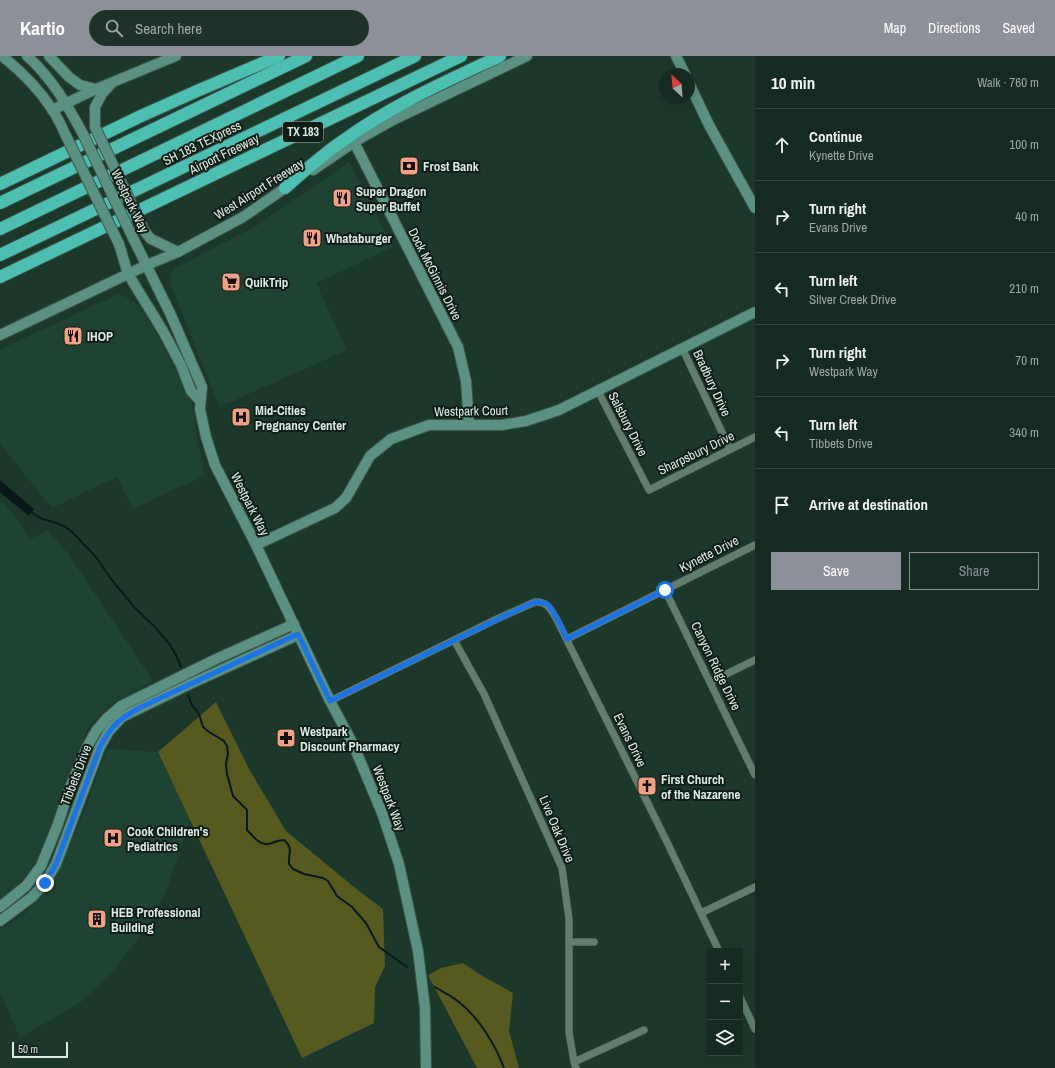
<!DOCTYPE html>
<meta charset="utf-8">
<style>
body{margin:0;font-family:"Archivo Narrow",sans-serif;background:#1e3229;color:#f1f3f6}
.controls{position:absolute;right:12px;bottom:12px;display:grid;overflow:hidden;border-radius:0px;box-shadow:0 4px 16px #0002}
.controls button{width:36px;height:36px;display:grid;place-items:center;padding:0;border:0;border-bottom:1px solid #34463e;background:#152a20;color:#f1f3f6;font:20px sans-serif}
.compass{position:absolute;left:659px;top:12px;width:36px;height:36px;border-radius:50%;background:#152a20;box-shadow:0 4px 16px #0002;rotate:334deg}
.scale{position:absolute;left:12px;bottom:10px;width:56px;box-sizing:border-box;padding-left:4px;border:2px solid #dcece3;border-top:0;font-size:11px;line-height:14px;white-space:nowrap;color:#dcece3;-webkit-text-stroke:3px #101c16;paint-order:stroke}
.stop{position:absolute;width:12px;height:12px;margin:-9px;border:3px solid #1a73e8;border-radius:50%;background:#fff}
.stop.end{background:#1a73e8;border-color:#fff;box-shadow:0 1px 4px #0008}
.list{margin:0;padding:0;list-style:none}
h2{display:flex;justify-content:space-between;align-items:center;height:52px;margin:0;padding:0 16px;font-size:17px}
h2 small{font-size:13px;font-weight:400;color:#9da7a5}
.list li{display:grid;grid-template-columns:26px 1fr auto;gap:12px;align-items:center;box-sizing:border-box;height:72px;padding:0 16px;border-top:1px solid #34463e}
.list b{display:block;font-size:15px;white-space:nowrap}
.list p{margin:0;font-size:13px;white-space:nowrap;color:#9da7a5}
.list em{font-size:13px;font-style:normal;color:#9da7a5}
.actions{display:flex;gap:8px;padding:12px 16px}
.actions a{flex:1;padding:9px 0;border:1px solid #8c9099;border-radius:0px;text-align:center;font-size:14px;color:#8c9099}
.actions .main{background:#8c9099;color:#fff}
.icon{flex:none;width:22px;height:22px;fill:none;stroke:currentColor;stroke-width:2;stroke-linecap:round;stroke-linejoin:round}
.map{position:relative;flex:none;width:755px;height:1012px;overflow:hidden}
header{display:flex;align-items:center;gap:24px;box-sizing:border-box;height:56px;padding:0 20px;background:#8c9099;color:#fff}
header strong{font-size:19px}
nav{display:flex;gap:22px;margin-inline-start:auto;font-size:14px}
.search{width:280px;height:36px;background:#1e3229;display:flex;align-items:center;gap:10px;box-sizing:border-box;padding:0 14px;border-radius:22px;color:#9da7a5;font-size:15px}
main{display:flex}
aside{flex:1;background:#152a20}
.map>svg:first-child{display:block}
</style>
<header>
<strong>Kartio</strong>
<div class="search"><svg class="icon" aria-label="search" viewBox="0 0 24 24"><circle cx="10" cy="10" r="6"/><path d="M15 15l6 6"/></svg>Search here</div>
<nav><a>Map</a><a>Directions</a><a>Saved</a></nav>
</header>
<main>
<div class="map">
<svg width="755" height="1012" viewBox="0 0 755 1012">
<rect width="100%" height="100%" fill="#1c382a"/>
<g fill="#1f4332">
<polygon points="349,106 393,191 316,227 347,294 219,351 170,226 173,213 255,171"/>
<polygon points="118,238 126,241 140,250 173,306 192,347 198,387 205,419 133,453 117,421 52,452 0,388 0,294"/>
<polygon points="0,443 17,462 30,483 47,475 67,496 153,625 116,645 100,659 88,672 81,688 47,784 38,803 29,816 8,839 0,844"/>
<polygon points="107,693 158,696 190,764 169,827 154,861 115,913 80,947 20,981 0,936 0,873 24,859 47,832 59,812 82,761"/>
</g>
<g fill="#565a1e">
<polygon points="216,646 249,713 286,775 359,835 383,853 385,910 375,931 374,967 302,1002 158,696"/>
<polygon points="463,907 484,921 513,937 509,975 519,1012 477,1012 428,919 441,912"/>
</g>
<polygon fill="#09191b" points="0,424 34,453 29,460 1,437 0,436"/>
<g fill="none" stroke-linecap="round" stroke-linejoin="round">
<g stroke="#09191b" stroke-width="2">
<polyline points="30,455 40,462 56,467 66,471 73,477 96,501 111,523 135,552 155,571 170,589 176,599 181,611"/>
<path d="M188 639 192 649 199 658 203 671 209 676 224 685 227 690 228 698 226 708 227 718 233 740 247 754V774C252 779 260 790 268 788 274 787 278 784 284 784 294 792 288 798 289 808L293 813 304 818 323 822 328 825 337 840 352 851 366 867 379 891 407 911"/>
<path d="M435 931C443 936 452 940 459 946 479 962 495 988 504 1012"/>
</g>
<g stroke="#3c5449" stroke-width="8">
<g id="street">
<polyline points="682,292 730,393"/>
<polyline points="598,335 649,434 755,381"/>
<polyline points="665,534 755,719"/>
<polyline points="567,583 755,489"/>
<polyline points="454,584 484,638 562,812 569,863 569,976 574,1006 576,1012"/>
<polyline points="710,626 755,604"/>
<path d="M330 645 499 562 535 546C548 545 551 554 557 564L667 786 719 895"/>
<polyline points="701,857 755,831"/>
<polyline points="569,886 594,886"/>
<polyline points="740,941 755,973"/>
<polyline points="574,1006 644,974"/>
</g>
</g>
<g stroke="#3c5449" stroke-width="12">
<g id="secondary">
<path d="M2 0C21 15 38 32 52 53 58 62 63 73 68 84"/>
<path d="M27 0C51 21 68 50 83 78"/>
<polyline points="49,0 69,21 80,29 96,33"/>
<polyline points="676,0 685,18"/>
<polyline points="689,27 709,69 755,152"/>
<polyline points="52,54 96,33 176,0"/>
<polyline points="95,71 95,51 102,38 111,28"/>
<polyline points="354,86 458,291 466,325 469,368"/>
<polyline points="313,114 354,86 395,63 527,0"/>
<polyline points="145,176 151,183 178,196"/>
<polyline points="133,182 170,257 202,331 200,353 206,381 215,409 256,489 330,645 353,688 382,757 399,808 418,895 425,952 426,1012"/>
<polyline points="119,188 128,218 163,275 181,309 191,335 200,345"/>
<polyline points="0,279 147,209 178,196 243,161 291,128"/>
<polyline points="256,489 335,452 346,442 370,400 391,383 429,369 502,369 526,365 559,354 755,256"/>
<polyline points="0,851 26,830 41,810 58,768 69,734 87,691 96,675 107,662 121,650 214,604 294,568"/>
<polyline points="0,865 32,841 45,827 56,808 100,691 109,675 122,661 190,628 298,579"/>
</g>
</g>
<g stroke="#3c5449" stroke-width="14">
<g id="highway">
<polyline points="0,128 141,60 197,35 279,0"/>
<path d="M285 132C304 115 323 98 344 84 392 49 447 25 500 0"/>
<polyline points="0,147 306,0"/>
<polyline points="0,173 358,0"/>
<polyline points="0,199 415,0"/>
<polyline points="0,221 461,0"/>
</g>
</g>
<use href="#street" stroke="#607d6d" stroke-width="7"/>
<use href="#secondary" stroke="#5a9182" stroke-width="10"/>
<use href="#highway" stroke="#4cbfb2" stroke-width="12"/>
<g stroke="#3c5449" stroke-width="12" stroke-linecap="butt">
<g id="secondary-bridge">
<polyline points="95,71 145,176"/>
<polyline points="83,78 133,182"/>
<polyline points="68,84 119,188"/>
</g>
</g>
<use href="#secondary-bridge" stroke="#5a9182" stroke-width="10"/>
</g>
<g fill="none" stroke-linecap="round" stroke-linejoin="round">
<path stroke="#1a73e8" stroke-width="5" d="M45 827 56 808 100 691C112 669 119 663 141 651L298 578 330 645 500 562 535 546C539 546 544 546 547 548 554 553 563 576 567 583L665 534"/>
</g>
<defs>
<g id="bank-square" transform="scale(1)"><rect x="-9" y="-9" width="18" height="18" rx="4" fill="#f3a082" stroke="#101c16"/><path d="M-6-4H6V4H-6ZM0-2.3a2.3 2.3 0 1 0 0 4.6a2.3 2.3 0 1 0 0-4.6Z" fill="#111"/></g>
<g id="restaurant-square" transform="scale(1)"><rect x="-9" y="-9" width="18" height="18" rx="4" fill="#f3a082" stroke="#101c16"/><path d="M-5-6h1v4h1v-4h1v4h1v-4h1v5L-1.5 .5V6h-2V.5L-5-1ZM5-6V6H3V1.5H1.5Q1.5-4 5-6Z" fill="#111"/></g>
<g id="supermarket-square" transform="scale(1)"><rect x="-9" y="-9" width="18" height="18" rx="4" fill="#f3a082" stroke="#101c16"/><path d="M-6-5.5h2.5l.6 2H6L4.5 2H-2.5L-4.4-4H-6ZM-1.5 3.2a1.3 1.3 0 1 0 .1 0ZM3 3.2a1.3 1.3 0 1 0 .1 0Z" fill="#111"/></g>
<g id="hospital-square" transform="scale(1)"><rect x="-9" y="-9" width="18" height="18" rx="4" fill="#f3a082" stroke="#101c16"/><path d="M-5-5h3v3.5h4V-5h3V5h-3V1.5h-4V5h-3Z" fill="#111"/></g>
<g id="pharmacy-square" transform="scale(1)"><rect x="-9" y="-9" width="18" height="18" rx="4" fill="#f3a082" stroke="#101c16"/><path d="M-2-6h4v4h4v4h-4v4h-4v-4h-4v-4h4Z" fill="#111"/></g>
<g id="church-square" transform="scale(1)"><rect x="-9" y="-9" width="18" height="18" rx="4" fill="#f3a082" stroke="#101c16"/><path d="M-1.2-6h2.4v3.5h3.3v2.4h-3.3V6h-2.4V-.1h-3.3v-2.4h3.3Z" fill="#111"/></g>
<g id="building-square" transform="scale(1)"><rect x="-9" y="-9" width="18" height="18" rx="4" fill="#f3a082" stroke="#101c16"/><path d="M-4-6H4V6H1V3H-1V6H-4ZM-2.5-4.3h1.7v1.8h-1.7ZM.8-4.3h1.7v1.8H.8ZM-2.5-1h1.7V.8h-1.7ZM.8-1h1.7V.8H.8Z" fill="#111"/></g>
</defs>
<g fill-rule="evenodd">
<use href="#bank-square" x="409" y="110"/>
<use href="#restaurant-square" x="342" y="142"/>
<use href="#restaurant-square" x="312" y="182"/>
<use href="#supermarket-square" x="231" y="226"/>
<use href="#restaurant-square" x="73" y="280"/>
<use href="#hospital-square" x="241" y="361"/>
<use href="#pharmacy-square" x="286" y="682"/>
<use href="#church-square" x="647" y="730"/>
<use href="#hospital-square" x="113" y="782"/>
<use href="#building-square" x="97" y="863"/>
</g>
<g text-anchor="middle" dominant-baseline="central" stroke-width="4" stroke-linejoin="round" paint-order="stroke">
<rect fill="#101c16" stroke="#9faea6" stroke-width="1" x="283" y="66" width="40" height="20" rx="3"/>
<g font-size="12" font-weight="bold" fill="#dcece3">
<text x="303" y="76">TX 183</text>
</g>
<g font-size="13" fill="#dcece3" stroke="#101c16">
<text transform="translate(202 87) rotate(-26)">SH 183 TEXpress</text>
<text transform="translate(224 98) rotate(-26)">Airport Freeway</text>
<text transform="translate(259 133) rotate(-32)">West Airport Freeway</text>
<text transform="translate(130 145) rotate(64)">Westpark Way</text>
<text transform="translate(435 218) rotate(63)">Dock McGinnis Drive</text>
<text transform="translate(712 327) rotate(65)">Bradbury Drive</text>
<text transform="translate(471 355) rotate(-1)">Westpark Court</text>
<text transform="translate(628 368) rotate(63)">Salsbury Drive</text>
<text transform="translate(696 397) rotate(-26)">Sharpsbury Drive</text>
<text transform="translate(250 448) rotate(63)">Westpark Way</text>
<text transform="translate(709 498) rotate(-27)">Kynette Drive</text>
<text transform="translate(716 610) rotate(64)">Canyon Ridge Drive</text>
<text transform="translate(630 684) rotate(64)">Evans Drive</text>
<text transform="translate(76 719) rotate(-69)">Tibbets Drive</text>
<text transform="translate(389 742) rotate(69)">Westpark Way</text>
<text transform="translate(557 773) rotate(67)">Live Oak Drive</text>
</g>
<g font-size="13" font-weight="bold" fill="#dcece3" stroke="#101c16" text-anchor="start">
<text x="423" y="110">Frost Bank</text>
<text x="356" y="135">Super Dragon<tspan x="356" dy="15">Super Buffet</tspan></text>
<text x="326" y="182">Whataburger</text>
<text x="245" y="226">QuikTrip</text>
<text x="87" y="280">IHOP</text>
<text x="255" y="354">Mid-Cities<tspan x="255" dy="15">Pregnancy Center</tspan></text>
<text x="300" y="675">Westpark<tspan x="300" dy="15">Discount Pharmacy</tspan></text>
<text x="661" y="723">First Church<tspan x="661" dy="15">of the Nazarene</tspan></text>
<text x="127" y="775">Cook Children's<tspan x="127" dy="15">Pediatrics</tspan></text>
<text x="111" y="856">HEB Professional<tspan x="111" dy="15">Building</tspan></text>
</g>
</g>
</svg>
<div class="controls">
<button>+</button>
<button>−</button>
<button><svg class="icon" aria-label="layers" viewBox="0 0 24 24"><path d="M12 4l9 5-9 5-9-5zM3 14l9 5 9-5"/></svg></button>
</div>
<svg class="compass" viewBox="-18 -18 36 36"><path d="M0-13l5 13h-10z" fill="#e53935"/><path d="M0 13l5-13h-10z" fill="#9da7a5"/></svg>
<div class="scale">50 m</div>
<div class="stop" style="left:665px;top:534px"></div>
<div class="stop end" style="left:45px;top:827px"></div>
</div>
<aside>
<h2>10 min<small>Walk · 760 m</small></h2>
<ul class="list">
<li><svg class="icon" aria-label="ahead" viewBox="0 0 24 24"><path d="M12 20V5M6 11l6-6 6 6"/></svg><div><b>Continue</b><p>Kynette Drive</p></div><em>100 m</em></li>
<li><svg class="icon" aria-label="right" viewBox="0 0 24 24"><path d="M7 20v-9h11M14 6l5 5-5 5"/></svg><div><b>Turn right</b><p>Evans Drive</p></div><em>40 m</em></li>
<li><svg class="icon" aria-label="left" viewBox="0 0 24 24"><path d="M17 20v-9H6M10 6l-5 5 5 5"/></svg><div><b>Turn left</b><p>Silver Creek Drive</p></div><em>210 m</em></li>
<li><svg class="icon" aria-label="right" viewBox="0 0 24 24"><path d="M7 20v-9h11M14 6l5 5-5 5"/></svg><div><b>Turn right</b><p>Westpark Way</p></div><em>70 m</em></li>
<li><svg class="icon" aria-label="left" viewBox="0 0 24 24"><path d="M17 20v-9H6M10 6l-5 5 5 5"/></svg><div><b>Turn left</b><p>Tibbets Drive</p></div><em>340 m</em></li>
<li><svg class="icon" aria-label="arrive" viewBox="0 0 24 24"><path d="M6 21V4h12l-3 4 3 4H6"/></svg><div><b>Arrive at destination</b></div></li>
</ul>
<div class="actions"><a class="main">Save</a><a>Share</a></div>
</aside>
</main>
